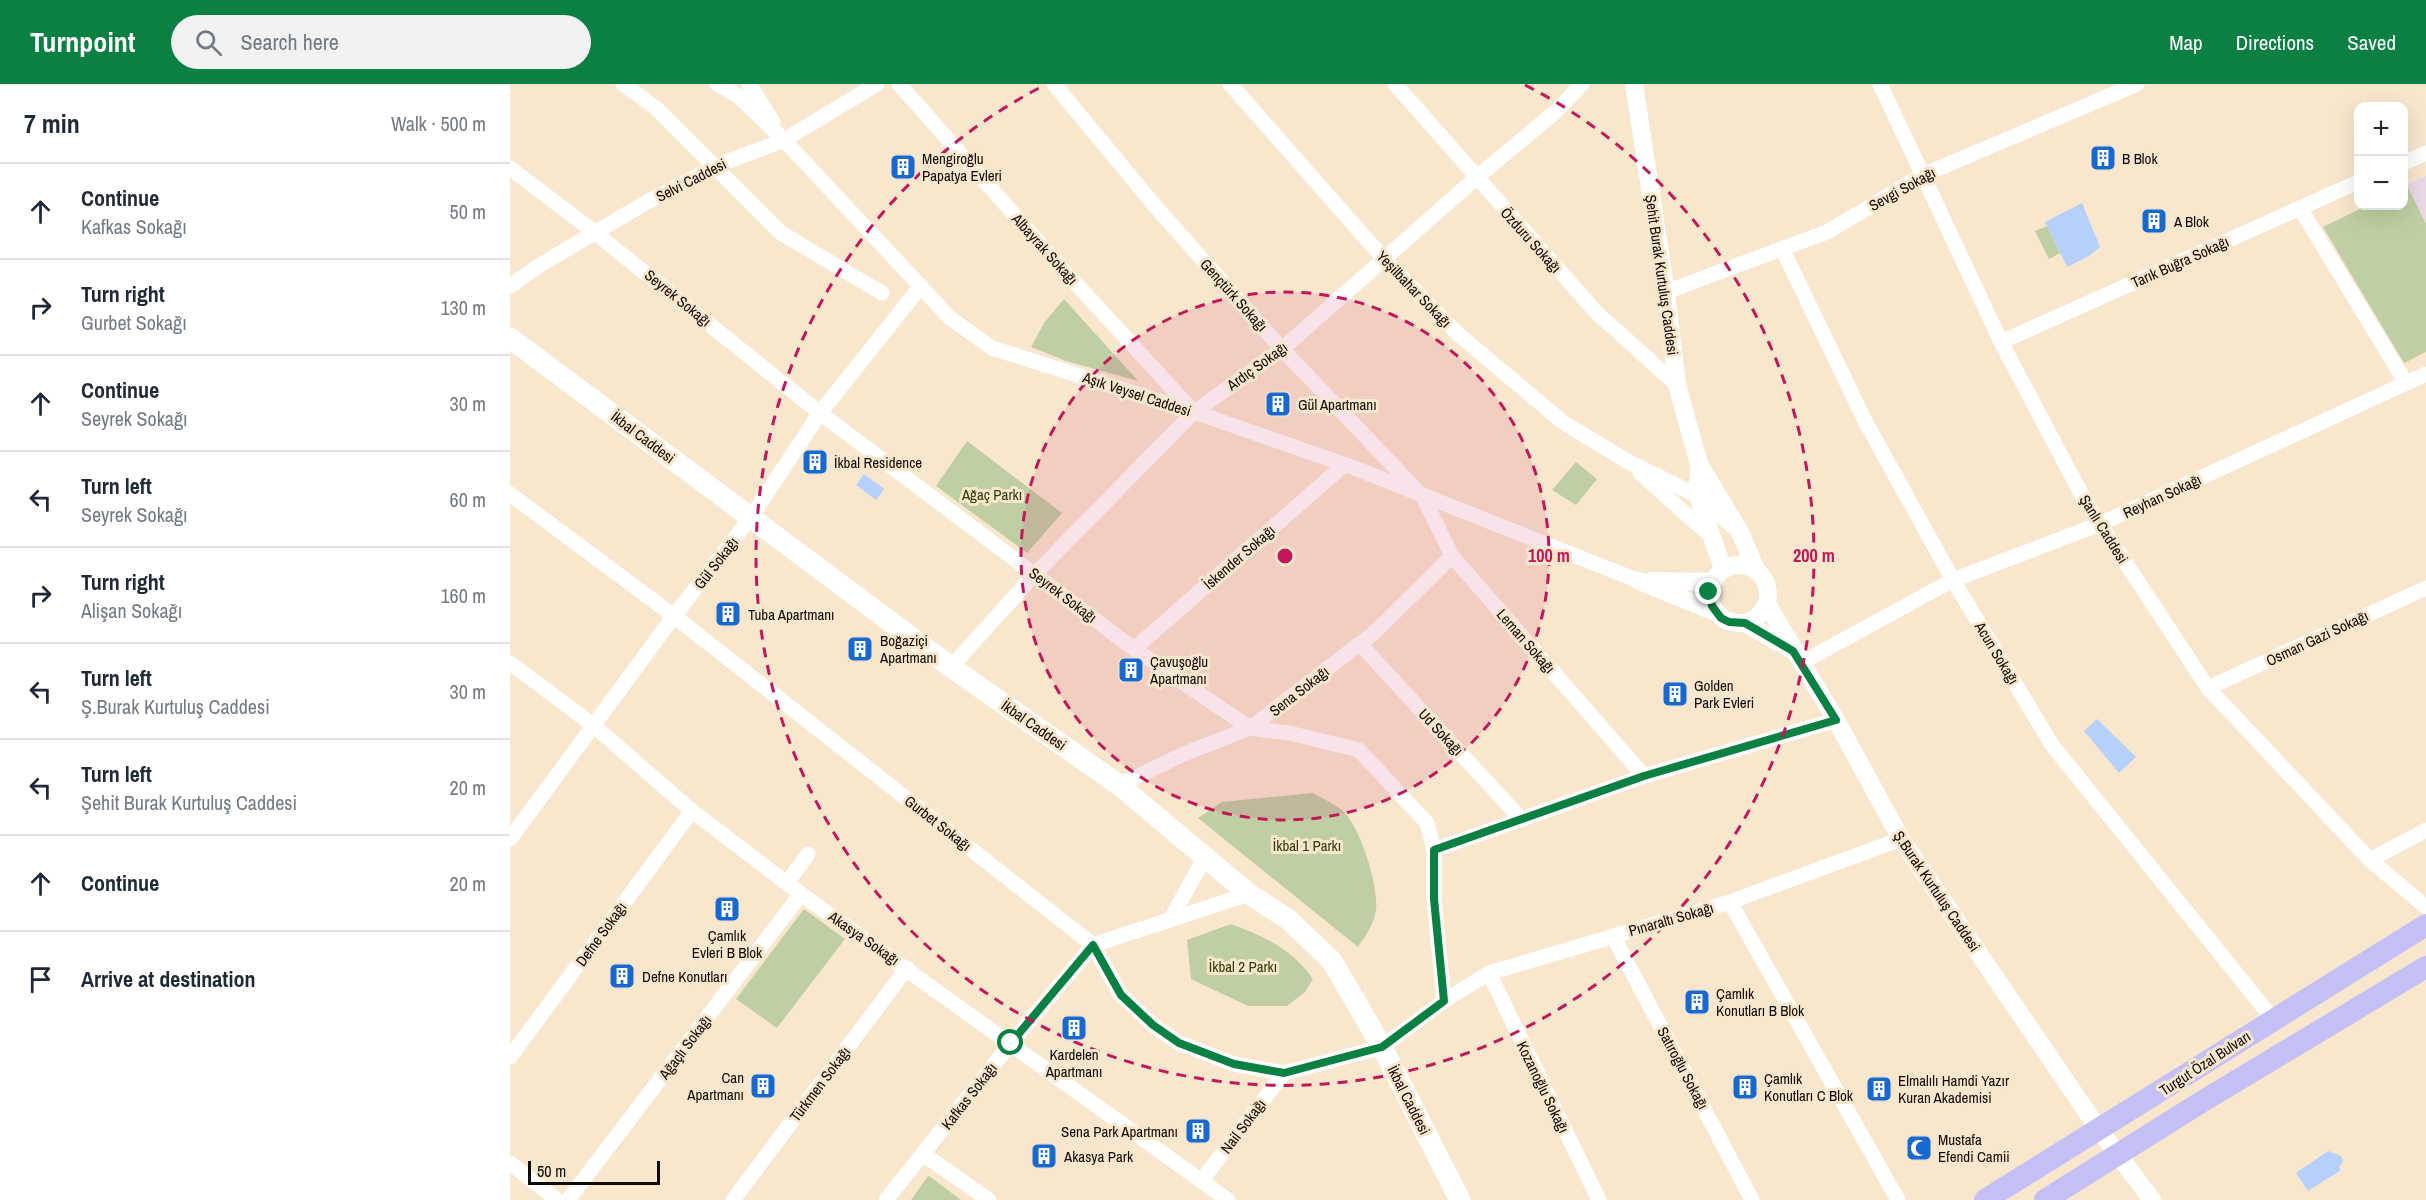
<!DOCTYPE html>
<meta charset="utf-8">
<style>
body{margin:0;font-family:"Archivo Narrow",sans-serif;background:#f2f2f3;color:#1f2937}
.controls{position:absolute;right:18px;top:18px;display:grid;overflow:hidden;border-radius:12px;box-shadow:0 6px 24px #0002}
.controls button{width:54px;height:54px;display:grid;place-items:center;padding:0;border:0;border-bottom:2px solid #e0e1e3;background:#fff;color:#1f2937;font:30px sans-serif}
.scale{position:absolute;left:18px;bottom:15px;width:132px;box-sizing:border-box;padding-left:6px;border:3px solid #100a04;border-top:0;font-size:16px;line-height:21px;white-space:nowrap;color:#100a04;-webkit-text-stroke:4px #f8e7cd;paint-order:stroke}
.stop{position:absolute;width:18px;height:18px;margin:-14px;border:4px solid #0b8043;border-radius:50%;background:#fff}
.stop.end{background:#0b8043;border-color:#fff;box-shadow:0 2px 6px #0008}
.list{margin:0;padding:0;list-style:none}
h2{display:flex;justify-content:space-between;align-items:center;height:78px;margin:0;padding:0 24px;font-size:26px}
h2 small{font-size:20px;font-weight:400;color:#747a83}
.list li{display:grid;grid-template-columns:39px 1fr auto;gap:18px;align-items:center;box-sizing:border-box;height:96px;padding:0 24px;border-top:2px solid #e0e1e3}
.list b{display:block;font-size:22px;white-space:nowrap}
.list p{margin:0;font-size:20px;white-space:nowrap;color:#747a83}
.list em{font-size:20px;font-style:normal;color:#747a83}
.icon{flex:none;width:33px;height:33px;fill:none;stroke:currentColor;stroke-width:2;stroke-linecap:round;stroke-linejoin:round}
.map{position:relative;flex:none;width:1916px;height:1116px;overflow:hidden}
header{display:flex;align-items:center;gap:36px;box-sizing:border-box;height:84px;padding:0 30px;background:#0b8043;color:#fff}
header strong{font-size:28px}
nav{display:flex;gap:33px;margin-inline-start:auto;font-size:21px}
.search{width:420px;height:54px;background:#f2f2f3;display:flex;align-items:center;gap:15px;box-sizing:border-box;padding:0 21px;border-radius:33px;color:#747a83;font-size:22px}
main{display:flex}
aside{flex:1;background:#fff}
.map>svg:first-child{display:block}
</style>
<header>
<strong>Turnpoint</strong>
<div class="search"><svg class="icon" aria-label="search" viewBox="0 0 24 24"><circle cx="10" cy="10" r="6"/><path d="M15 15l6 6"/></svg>Search here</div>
<nav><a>Map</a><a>Directions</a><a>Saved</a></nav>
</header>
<main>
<aside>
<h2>7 min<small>Walk · 500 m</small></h2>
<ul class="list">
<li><svg class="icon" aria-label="ahead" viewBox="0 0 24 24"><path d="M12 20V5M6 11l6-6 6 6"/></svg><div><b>Continue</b><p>Kafkas Sokağı</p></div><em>50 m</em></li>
<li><svg class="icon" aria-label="right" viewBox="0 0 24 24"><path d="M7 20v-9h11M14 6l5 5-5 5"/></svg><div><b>Turn right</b><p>Gurbet Sokağı</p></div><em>130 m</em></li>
<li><svg class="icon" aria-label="ahead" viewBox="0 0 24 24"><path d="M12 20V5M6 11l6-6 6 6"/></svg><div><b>Continue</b><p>Seyrek Sokağı</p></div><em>30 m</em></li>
<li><svg class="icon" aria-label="left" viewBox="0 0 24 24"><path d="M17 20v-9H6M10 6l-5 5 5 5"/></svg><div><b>Turn left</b><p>Seyrek Sokağı</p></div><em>60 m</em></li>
<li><svg class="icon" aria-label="right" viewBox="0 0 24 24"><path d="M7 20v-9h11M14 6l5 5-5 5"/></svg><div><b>Turn right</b><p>Alişan Sokağı</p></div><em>160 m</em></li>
<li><svg class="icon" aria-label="left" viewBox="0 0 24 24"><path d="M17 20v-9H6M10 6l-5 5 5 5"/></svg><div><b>Turn left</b><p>Ş.Burak Kurtuluş Caddesi</p></div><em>30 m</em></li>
<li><svg class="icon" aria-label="left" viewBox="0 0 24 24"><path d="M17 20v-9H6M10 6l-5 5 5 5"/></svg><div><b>Turn left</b><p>Şehit Burak Kurtuluş Caddesi</p></div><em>20 m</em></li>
<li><svg class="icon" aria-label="ahead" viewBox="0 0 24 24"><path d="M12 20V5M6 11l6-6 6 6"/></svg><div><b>Continue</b></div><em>20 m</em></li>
<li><svg class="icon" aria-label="arrive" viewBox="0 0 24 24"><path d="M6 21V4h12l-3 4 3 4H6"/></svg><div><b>Arrive at destination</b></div></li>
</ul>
</aside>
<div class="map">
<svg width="1916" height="1116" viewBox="0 0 1916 1116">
<rect width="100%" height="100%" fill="#f8e7cd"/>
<polygon fill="#ebd9ea" points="1916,92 1916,140 1897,101"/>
<g fill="#bfcfa3">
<polygon points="1897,101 1916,140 1916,268 1894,279 1813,143 1856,122 1894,122 1894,103"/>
<polygon points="1537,142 1550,169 1539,175 1525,147"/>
<polygon points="554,215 628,297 556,277 521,263 534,239"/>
<polygon points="457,357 552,429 517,469 426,402"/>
<polygon points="1066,378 1087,395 1066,421 1042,406"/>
<path d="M803 709C813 715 827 721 835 729 851 746 869 803 866 826 864 840 856 851 848 863L688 734 712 718Z"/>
<polygon points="294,825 335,855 267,944 226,915"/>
<path d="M721 840C755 853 781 864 803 895L795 908 777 922H738L681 895 677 856Z"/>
<polygon points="418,1092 419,1092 451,1116 401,1116"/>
</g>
<g fill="#b5d0fb">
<polygon points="1572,119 1590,163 1579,172 1557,183 1535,138"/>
<polygon points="354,390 374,405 366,416 346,401"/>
<polygon points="1587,635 1626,673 1609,689 1574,647"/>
<polygon points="1818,1067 1831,1072 1833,1078 1829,1083 1831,1086 1798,1107 1786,1089"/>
</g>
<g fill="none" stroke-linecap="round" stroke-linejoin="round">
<g stroke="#fff" stroke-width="15">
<polyline points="113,0 146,24 271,149 372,209"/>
<polyline points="207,0 227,11 274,56 440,234 482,264 684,328 842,383 1129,497"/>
<polyline points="239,0 263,38"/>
<polyline points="389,0 548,180 682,326"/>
<polyline points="544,0 645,122 772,265 913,413 942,472 1134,692"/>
<polyline points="720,0 874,175 948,250 1054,339 1117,377 1188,412 1222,442"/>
<polyline points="885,0 1086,228 1167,301"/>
<polyline points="1370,0 1491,258 1575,417 1698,604 1860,776 1916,823"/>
<polyline points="1894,79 1916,69"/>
<polyline points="0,84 84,148 310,329 624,565 740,644 779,649 849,666 917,739 924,766 924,815 934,917 872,963 774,989 724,980 669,959 643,941 611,911 583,861 164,532 0,410"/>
<polyline points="1790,124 1896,299"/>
<polyline points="1272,164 1355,337 1443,496 1542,661 1763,935"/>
<polyline points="0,202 30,181 137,118 206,82 274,56 367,0"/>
<polyline points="1156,208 1317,148 1413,91 1627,0"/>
<polyline points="1491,258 1848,98"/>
<polyline points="1130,389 1204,455"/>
<polyline points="850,560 1012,736"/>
<polyline points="624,565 834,381"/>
<polyline points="0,579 83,641 182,727 291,810 718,1116"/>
<polyline points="1291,579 1443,496 1590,440 1916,290"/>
<polyline points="441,583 525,490 684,328 772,265 966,94 1044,29 1072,0"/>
<polyline points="1698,604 1916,504"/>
<polyline points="609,701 676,669 740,644 865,548 942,472"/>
<polyline points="0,755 164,532 241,433 310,329 411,202"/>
<polyline points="924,766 1134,692 1326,636"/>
<polyline points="1860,776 1916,746"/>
<polyline points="277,799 298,770"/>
<polyline points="1220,818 1388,1116"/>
<polyline points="660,836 695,773"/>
<polyline points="1103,852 1242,1116"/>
<polyline points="979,889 1089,1116"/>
<polyline points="934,917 979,889 1220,818 1391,755"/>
<polyline points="0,973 182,727"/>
<polyline points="413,1070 479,1116"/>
<polyline points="0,1079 47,1116"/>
<polyline points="692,1096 774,989"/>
<polyline points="58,1116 291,810"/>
<polyline points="223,1116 397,884"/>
<polyline points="376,1116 501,959 583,861 739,810"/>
</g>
<g stroke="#fff" stroke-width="18">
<polyline points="1124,0 1156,208 1167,301 1189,380 1231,450 1246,486"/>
<polyline points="1189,381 1188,412 1213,485"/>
<circle cx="1229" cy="510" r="29"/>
<polyline points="1129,497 1205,528"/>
<polyline points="1141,497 1202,498"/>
<polyline points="1257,520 1326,636 1391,755 1585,1040 1642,1116"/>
<polyline points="1235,539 1282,566"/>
</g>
<polyline stroke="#fff" stroke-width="21" points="0,254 441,583 609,701 739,810 778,835 822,877 872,963 950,1116"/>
<g stroke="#c4c0f5" stroke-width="22">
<polyline points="1475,1116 1916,841"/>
<polyline points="1535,1116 1693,1017 1916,883"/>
</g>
</g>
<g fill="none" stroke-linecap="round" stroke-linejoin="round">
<polyline stroke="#0b8043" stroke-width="8" points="501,959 583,861 611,911 643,941 669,959 724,980 774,989 872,963 934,917 924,815 924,766 1134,692 1326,636 1283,567 1235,539 1219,538 1211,534 1202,522 1199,508"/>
</g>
<circle cx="775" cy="472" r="264" fill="#c2185b" fill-opacity=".12"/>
<g fill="none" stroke="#c2185b" stroke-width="3" stroke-dasharray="10 8">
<circle cx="775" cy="472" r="264"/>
<path d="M1015 1A529 529 0 1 1 535 1"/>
</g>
<defs>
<g id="building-square" transform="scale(1.35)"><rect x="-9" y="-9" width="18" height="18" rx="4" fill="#1868d2" stroke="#f8e7cd"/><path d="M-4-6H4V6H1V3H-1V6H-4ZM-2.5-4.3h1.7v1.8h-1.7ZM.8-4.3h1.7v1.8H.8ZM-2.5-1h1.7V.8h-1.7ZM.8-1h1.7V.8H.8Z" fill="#fff"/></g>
<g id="mosque-square" transform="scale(1.35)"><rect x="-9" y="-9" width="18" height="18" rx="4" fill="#1868d2" stroke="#f8e7cd"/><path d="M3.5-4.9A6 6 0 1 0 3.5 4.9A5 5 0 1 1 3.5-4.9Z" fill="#fff"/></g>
</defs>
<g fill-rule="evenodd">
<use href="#building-square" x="1593" y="74"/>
<use href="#building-square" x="393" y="83"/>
<use href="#building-square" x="1644" y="137"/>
<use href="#building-square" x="768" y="320"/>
<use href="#building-square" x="305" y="378"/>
<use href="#building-square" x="218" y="530"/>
<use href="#building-square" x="350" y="565"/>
<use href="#building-square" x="621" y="586"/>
<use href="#building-square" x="1165" y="610"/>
<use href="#building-square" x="217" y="825"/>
<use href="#building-square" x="112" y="892"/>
<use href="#building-square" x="1187" y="918"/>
<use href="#building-square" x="564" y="944"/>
<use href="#building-square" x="253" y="1002"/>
<use href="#building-square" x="1235" y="1003"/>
<use href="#building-square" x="1369" y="1005"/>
<use href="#building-square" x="688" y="1047"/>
<use href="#mosque-square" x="1409" y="1064"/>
<use href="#building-square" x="534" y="1072"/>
</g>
<g text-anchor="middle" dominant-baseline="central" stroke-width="6" stroke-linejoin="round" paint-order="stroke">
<g font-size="15" fill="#100a04" stroke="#f8e7cd" text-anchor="start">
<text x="412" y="74">Mengiroğlu<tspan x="412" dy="17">Papatya Evleri</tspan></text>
<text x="1612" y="74">B Blok</text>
<text x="1664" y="137">A Blok</text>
<text x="788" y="320">Gül Apartmanı</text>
<text x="324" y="378">İkbal Residence</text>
<text x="238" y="530">Tuba Apartmanı</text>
<text x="370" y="556">Boğaziçi<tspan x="370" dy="17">Apartmanı</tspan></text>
<text x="640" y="577">Çavuşoğlu<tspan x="640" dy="17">Apartmanı</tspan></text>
<text x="1184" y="601">Golden<tspan x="1184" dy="17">Park Evleri</tspan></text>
<text x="217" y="851" text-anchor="middle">Çamlık<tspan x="217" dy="17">Evleri B Blok</tspan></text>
<text x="132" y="892">Defne Konutları</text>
<text x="1206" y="909">Çamlık<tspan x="1206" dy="17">Konutları B Blok</tspan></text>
<text x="564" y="970" text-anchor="middle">Kardelen<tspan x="564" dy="17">Apartmanı</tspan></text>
<text x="234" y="993" text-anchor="end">Can<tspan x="234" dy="17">Apartmanı</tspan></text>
<text x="1254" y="994">Çamlık<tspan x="1254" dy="17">Konutları C Blok</tspan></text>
<text x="1388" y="996">Elmalılı Hamdi Yazır<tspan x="1388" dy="17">Kuran Akademisi</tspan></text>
<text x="668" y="1047" text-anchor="end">Sena Park Apartmanı</text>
<text x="1428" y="1055">Mustafa<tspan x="1428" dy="17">Efendi Camii</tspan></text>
<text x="554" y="1072">Akasya Park</text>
</g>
<g font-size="15" fill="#100a04" stroke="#f8e7cd">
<text transform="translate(181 96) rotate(-27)">Selvi Caddesi</text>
<text transform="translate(1392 105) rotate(-29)">Sevgi Sokağı</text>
<text transform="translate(1021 156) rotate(48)">Özduru Sokağı</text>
<text transform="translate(535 165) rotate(48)">Albayrak Sokağı</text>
<text transform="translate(1670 178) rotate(-24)">Tarık Buğra Sokağı</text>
<text transform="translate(1152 191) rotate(82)">Şehit Burak Kurtuluş Caddesi</text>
<text transform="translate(904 205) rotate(46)">Yeşilbahar Sokağı</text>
<text transform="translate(724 211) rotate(48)">Gençtürk Sokağı</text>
<text transform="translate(168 214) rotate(39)">Seyrek Sokağı</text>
<text transform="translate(747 282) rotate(-36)">Ardıç Sokağı</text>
<text transform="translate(627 310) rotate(18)">Aşık Veysel Caddesi</text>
<text transform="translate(133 353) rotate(37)">İkbal Caddesi</text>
<text transform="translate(1652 412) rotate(-25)">Reyhan Sokağı</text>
<text transform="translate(1594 445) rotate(58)">Şanlı Caddesi</text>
<text transform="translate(729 473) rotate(-41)">İskender Sokağı</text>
<text transform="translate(206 479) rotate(-52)">Gül Sokağı</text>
<text transform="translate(553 511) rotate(37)">Seyrek Sokağı</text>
<text transform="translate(1807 554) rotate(-25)">Osman Gazi Sokağı</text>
<text transform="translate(1016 557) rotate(49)">Leman Sokağı</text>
<text transform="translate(1487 569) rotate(59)">Acun Sokağı</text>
<text transform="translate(789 607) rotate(-38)">Sena Sokağı</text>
<text transform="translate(524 641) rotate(35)">İkbal Caddesi</text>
<text transform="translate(931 648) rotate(47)">Ud Sokağı</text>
<text transform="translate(428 739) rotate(38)">Gurbet Sokağı</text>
<text transform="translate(1427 807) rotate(56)">Ş.Burak Kurtuluş Caddesi</text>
<text transform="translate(1161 835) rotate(-16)">Pınaraltı Sokağı</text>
<text transform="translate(91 850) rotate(-54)">Defne Sokağı</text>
<text transform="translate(354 854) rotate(35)">Akasya Sokağı</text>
<text transform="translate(175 963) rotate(-53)">Ağaçlı Sokağı</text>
<text transform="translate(1695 979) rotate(-33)">Turgut Özal Bulvarı</text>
<text transform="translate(1173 984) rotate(62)">Satıroğlu Sokağı</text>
<text transform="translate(310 1000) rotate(-53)">Türkmen Sokağı</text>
<text transform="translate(1033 1003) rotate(64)">Kozanoğlu Sokağı</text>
<text transform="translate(459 1012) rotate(-52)">Kafkas Sokağı</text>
<text transform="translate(899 1016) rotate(63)">İkbal Caddesi</text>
<text transform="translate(733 1042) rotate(-53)">Nail Sokağı</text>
</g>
<g font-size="15" fill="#2d3b04" stroke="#f8e7cd">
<text x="482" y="410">Ağaç Parkı</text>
<text x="797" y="761">İkbal 1 Parkı</text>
<text x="733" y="882">İkbal 2 Parkı</text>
</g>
</g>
<circle cx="775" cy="472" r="9" fill="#c2185b" stroke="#f8e7cd" stroke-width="3"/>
<g font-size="18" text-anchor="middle" font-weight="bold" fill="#c2185b" stroke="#f8e7cd" stroke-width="6" stroke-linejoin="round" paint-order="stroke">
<text x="1039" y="478">100 m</text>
<text x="1304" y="478">200 m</text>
</g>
</svg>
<div class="controls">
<button>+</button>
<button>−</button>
</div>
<div class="scale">50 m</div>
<div class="stop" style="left:501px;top:959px"></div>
<div class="stop end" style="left:1199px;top:508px"></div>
</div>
</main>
